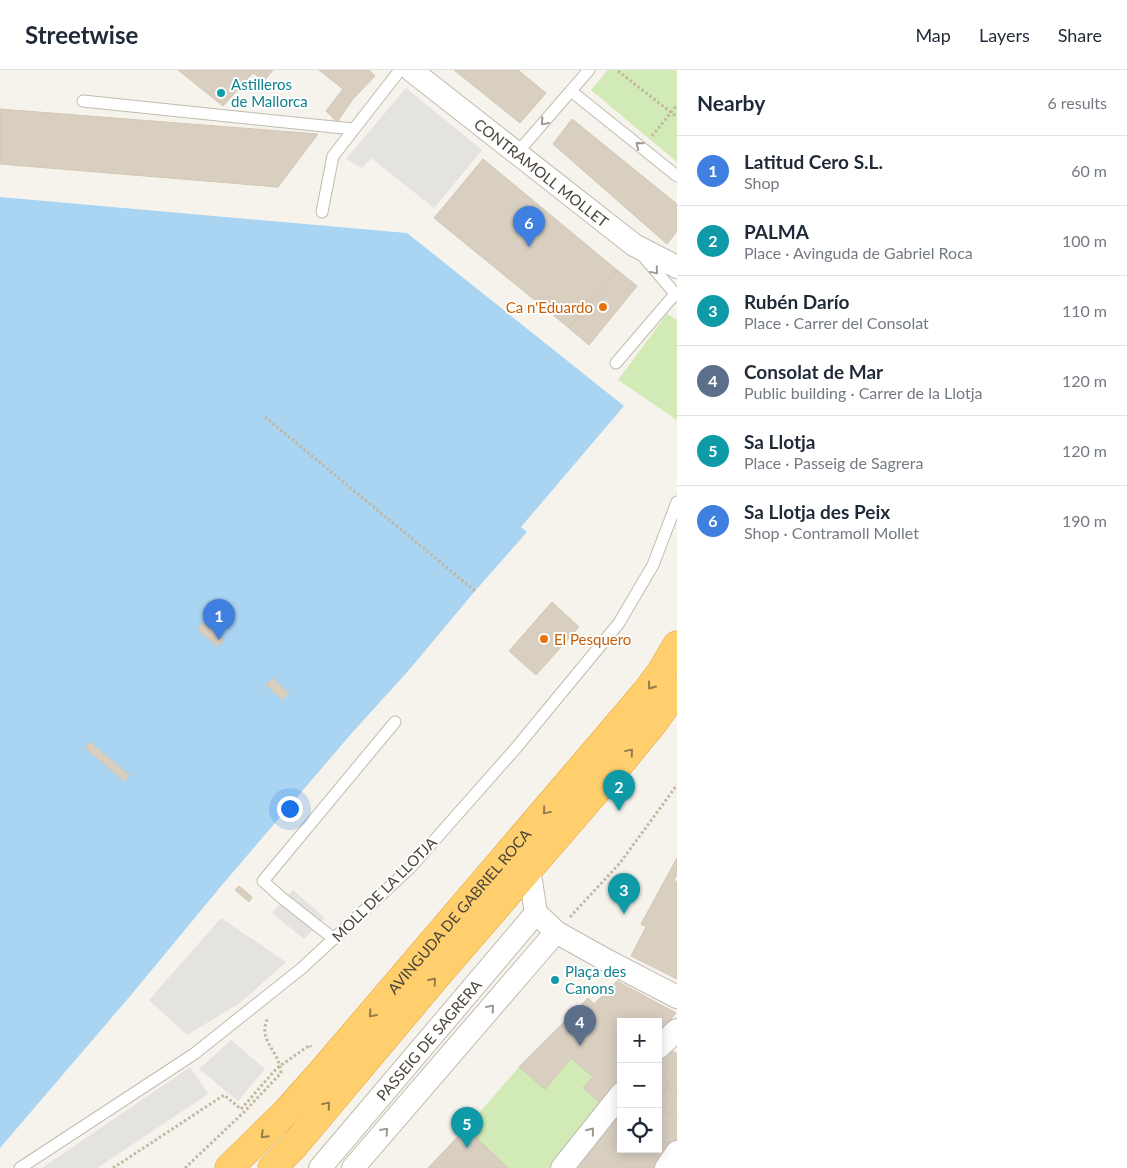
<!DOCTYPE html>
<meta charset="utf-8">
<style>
body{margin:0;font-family:Lato,sans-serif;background:#f2f2f3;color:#1f2937}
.controls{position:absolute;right:15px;bottom:15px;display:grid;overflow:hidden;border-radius:0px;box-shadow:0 2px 12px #0003}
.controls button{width:45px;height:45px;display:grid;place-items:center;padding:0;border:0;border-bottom:1px solid #e0e1e3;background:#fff;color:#1f2937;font:25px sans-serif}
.you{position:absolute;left:289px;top:738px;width:18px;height:18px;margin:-12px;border:4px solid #fff;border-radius:50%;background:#1a73e8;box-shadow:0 0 0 8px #1a73e833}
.badge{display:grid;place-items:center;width:32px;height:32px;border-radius:50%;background:#fc3f1d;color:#fff;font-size:16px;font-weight:700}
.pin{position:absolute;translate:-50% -41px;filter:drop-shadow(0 1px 2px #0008)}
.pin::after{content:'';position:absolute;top:26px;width:18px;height:15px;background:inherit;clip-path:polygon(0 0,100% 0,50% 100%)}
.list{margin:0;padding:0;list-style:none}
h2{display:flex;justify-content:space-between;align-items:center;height:65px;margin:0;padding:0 20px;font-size:21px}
h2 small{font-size:16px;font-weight:400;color:#747a83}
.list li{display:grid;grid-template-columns:32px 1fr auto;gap:15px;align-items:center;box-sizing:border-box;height:70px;padding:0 20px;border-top:1px solid #e0e1e3}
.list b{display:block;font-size:19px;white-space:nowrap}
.list p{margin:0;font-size:16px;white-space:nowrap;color:#747a83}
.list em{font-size:16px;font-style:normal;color:#747a83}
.icon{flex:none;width:28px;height:28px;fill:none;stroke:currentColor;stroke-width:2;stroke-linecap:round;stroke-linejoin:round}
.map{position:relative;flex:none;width:677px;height:1098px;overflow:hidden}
header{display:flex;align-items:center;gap:30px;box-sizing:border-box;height:70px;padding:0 25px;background:#fff;border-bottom:1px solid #e0e1e3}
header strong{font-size:24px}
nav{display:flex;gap:28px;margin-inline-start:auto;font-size:18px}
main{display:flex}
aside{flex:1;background:#fff}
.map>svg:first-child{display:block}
</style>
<header>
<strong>Streetwise</strong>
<nav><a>Map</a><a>Layers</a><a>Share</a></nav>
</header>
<main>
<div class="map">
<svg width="677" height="1098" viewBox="0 0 677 1098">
<rect width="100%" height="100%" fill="#f6f3ec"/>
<g fill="#d2eab5">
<polygon points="608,0 675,0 677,1 677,92 591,20"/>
<polygon points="667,244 677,250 677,350 618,310"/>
<polygon points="571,988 593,1007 583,1018 602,1034 582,1060 551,1098 508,1098 466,1058 519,997 545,1019"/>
</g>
<g fill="#e5e3e0">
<polygon points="406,18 482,80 434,138 371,88 362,98 346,89"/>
<polygon points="293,820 325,848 304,869 272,843"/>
<polygon points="221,848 286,892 240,933 187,965 149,930"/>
<polygon points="231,970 265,999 238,1031 199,999"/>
<polygon points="190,997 208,1024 97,1098 42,1098"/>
</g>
<polygon fill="#a9d4f2" points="0,127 407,163 624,336 521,457 527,462 475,521 409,600 351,664 222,815 131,925 0,1078"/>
<g fill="#d8cfc1" stroke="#d3c7b4">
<polygon points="178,0 273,0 264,11 253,3 223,36"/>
<polygon points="319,0 369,0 375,6 353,29 337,52 326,41 343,19"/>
<polygon points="454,0 518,0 546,23 520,53"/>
<polygon points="0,39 318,64 278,117 0,94"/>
<polygon points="572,49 677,134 677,161 667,174 553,74"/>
<polygon points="483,89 617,200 569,258 434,148"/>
<polygon points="617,200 637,216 589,275 569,258"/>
<polygon points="552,532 579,557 536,605 509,581"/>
<polygon points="203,553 224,570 218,577 197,559"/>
<polygon points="272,608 289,623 283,630 266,615"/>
<polygon points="90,672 129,705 124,711 85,678"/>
<polygon points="677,788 677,805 674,810 677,812 677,909 631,886 646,857 641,854"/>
<polygon points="239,816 252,827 249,832 235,820"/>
<polygon points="617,911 676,943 659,964 658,952 621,952 621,1010 602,1034 583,1018 593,1007 571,988 545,1019 519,997 588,928 594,934"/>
<polygon points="667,979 677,983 677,1019 675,1024 665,1019 669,1012 658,1006 658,989"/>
<polygon points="658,1006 669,1012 658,1033"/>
<polygon points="665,1019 675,1024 677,1019 677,1048 658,1038 658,1033"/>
<polygon points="658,1038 677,1048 677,1069 672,1076 658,1068"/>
<polygon points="615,1047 621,1051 621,1079 658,1079 658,1068 672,1076 658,1098 577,1098"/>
<polygon points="466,1058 508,1098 428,1098"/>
</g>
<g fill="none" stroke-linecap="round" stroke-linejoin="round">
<g stroke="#c2bbae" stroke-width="13">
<g id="lane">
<polyline points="571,21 677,106"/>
<polyline points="83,31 353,59"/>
<polyline points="517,83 589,0"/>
<polyline points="322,142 333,86 400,0"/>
<polyline points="643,186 677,226"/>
<polyline points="616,293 675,224"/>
<polyline points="334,869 282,828 263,811 395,652"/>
<polyline points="20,1098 194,984 302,898 410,798 516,678 619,553 653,495 677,432"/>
</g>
</g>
<g stroke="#c2bbae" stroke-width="24">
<g id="street">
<path id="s1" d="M411 0 634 175 677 197"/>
<polyline points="529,799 536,843 556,862 606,890 677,927"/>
<polyline points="658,978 677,960"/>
<path id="s2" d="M320 1098 536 843"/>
<polyline points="353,1098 556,862"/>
<polyline points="562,1098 621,1024"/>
<polyline points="666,1098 677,1082"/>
</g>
</g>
<g stroke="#e0a43c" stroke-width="29">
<g id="highway">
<path id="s3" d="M229 1098 287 1041 320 1004 646 622 661 602 677 575"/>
<polyline points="272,1098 294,1076 435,908 623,690 654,652 677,620"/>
</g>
</g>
<g stroke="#c4b79f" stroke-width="3" stroke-dasharray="2.5 2.5" stroke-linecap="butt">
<polyline points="618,1 677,47"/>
<polyline points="652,66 677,35"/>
<polyline points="265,347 475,521"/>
<polyline points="570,847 620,793 677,715"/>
<polyline points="113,1098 224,1025 241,1039 277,998 310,975 311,977"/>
<path d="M185 1098 244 1042 281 1003C280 987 268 977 265 964 264 958 266 952 268 947"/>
</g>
<use href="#lane" stroke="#fff" stroke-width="11"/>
<use href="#street" stroke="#fff" stroke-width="22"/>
<use href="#highway" stroke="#ffcf6e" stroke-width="28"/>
</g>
<defs><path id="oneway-chevron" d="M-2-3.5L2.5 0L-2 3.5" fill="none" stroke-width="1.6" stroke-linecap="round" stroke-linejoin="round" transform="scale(1.25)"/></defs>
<g stroke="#9c9892">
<use href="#oneway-chevron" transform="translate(544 52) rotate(131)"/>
<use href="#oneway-chevron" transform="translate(639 75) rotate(-141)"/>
<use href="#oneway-chevron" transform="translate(655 201) rotate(50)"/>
<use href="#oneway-chevron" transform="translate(491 938) rotate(-49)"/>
<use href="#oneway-chevron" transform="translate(385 1061) rotate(-49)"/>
<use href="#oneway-chevron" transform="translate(591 1061) rotate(-51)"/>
</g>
<g stroke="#937c4e">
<use href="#oneway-chevron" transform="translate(651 616) rotate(126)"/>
<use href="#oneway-chevron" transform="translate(630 682) rotate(-50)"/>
<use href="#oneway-chevron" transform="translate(546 741) rotate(130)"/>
<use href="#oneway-chevron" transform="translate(433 911) rotate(-49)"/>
<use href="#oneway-chevron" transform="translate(372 944) rotate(131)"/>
<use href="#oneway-chevron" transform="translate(327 1035) rotate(-50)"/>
<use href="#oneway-chevron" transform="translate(264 1065) rotate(135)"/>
</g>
<g fill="#0f9aa8" stroke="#fff" stroke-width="2">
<circle cx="221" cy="23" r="5"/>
<circle cx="555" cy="910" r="5"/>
</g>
<g fill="#e8710a" stroke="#fff" stroke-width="2">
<circle cx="603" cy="237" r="5"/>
<circle cx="544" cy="569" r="5"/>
</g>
<g text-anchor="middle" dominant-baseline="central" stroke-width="4" stroke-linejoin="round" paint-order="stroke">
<g font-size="15" fill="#0d838f" stroke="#fff" text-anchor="start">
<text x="231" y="14">Astilleros<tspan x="231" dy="17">de Mallorca</tspan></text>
<text x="565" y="901">Plaça des<tspan x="565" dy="17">Canons</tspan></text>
</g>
<g font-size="15" fill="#4b4439" stroke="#fff">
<text stroke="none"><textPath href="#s1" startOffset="166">CONTRAMOLL MOLLET</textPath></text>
<text transform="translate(384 819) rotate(-45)">MOLL DE LA LLOTJA</text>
<text stroke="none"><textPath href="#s3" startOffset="345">AVINGUDA DE GABRIEL ROCA</textPath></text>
<text stroke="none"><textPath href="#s2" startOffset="168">PASSEIG DE SAGRERA</textPath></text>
</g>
<g font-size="15" fill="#c56008" stroke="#fff" text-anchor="end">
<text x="593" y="237">Ca n'Eduardo</text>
<text x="554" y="569" text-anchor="start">El Pesquero</text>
</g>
</g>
</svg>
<div class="controls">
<button>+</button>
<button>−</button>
<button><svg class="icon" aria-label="locate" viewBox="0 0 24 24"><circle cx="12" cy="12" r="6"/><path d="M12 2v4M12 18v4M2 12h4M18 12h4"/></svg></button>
</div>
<div class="you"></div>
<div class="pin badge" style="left:219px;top:570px;background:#3f7fe0">1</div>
<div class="pin badge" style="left:619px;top:741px;background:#0f9aa8">2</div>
<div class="pin badge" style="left:624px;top:844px;background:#0f9aa8">3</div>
<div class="pin badge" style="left:580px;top:976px;background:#5c6f8a">4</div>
<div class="pin badge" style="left:467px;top:1078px;background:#0f9aa8">5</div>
<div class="pin badge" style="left:529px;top:177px;background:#3f7fe0">6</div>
</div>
<aside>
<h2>Nearby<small>6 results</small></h2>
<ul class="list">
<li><span class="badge" style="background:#3f7fe0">1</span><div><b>Latitud Cero S.L.</b><p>Shop</p></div><em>60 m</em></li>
<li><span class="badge" style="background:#0f9aa8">2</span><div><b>PALMA</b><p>Place · Avinguda de Gabriel Roca</p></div><em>100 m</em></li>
<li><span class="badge" style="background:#0f9aa8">3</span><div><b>Rubén Darío</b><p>Place · Carrer del Consolat</p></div><em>110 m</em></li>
<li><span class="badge" style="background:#5c6f8a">4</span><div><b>Consolat de Mar</b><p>Public building · Carrer de la Llotja</p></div><em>120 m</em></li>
<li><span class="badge" style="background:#0f9aa8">5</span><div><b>Sa Llotja</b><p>Place · Passeig de Sagrera</p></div><em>120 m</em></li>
<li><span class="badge" style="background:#3f7fe0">6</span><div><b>Sa Llotja des Peix</b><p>Shop · Contramoll Mollet</p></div><em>190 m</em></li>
</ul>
</aside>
</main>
